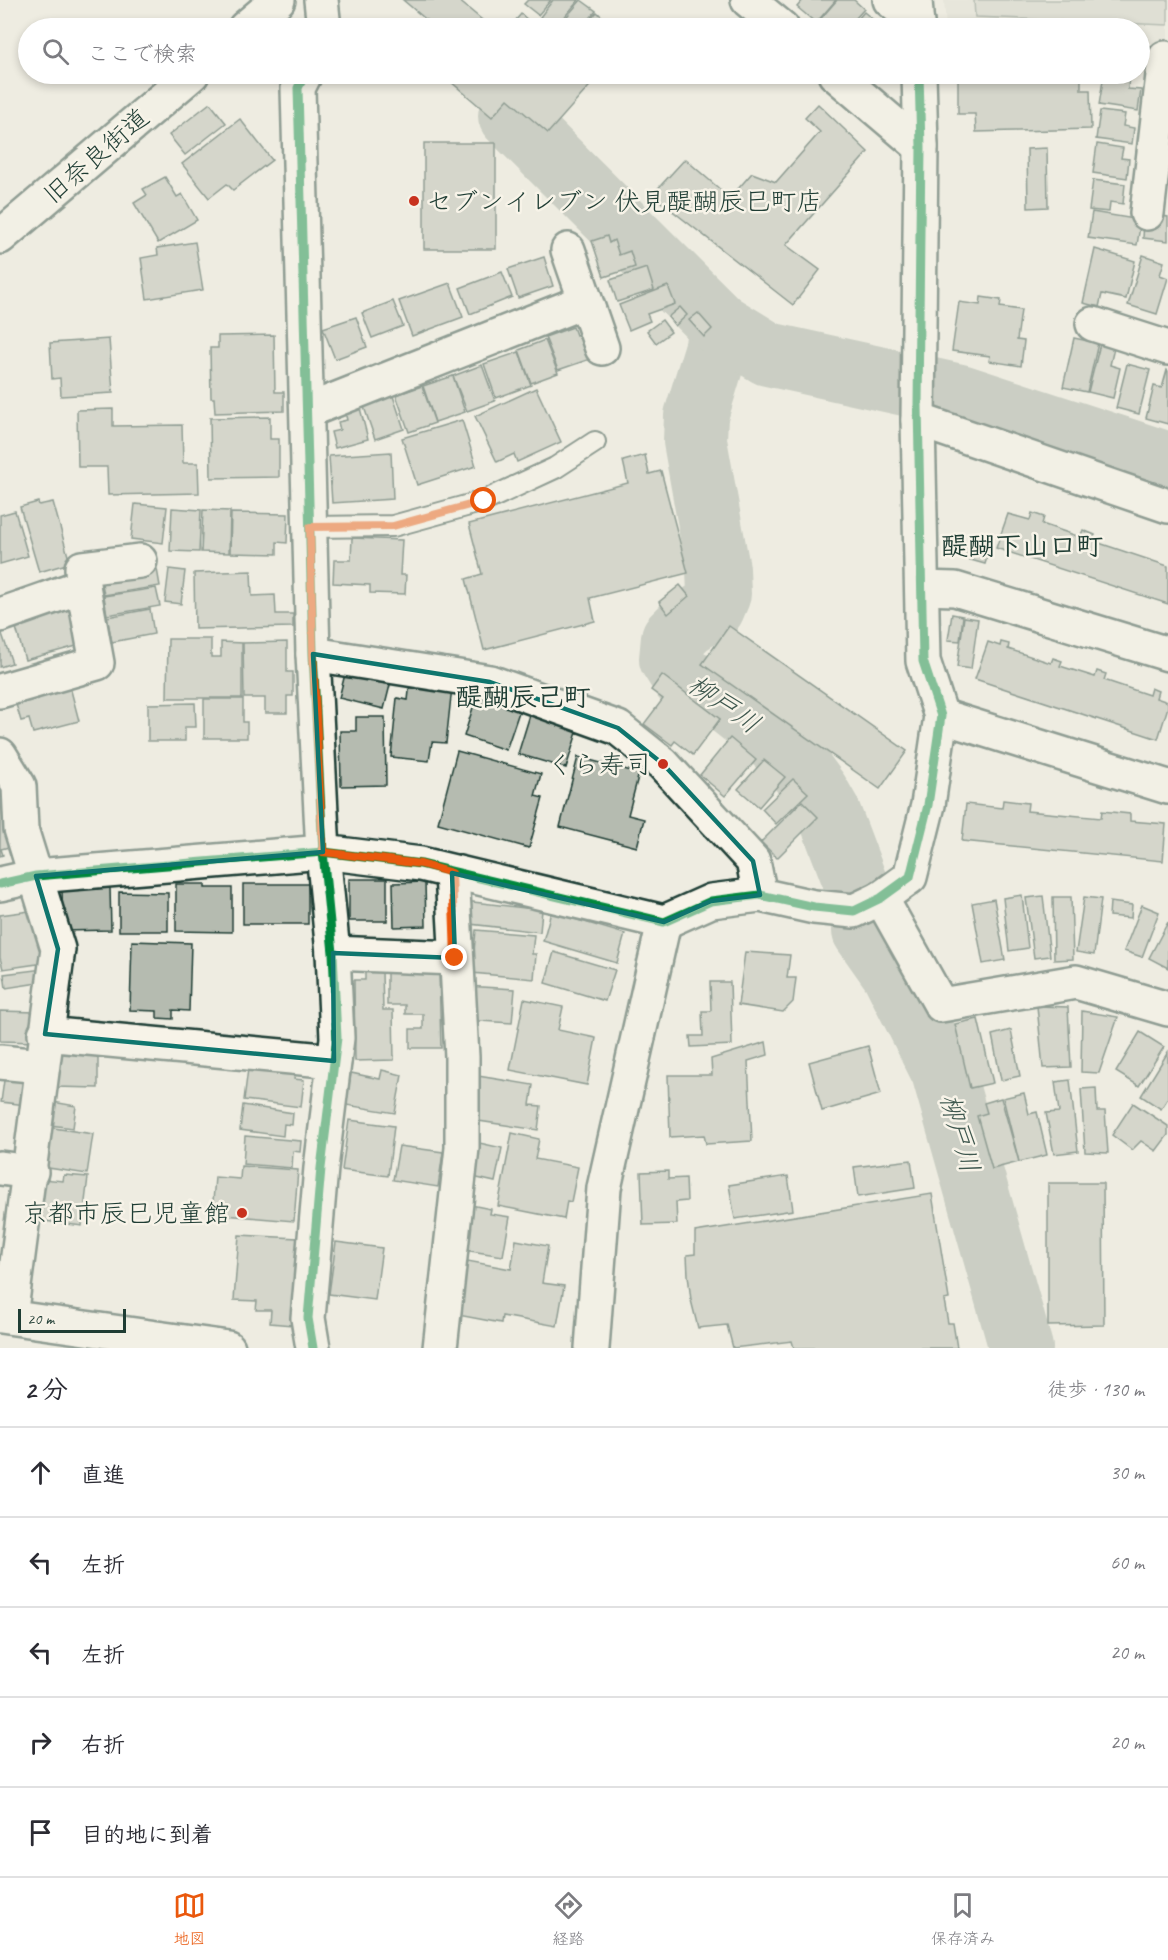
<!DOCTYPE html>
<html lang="ja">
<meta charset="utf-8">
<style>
body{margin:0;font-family:Caveat,"Klee One",sans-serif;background:#f2f2f3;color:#2b2b33}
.scale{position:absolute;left:18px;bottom:15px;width:108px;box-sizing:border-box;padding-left:6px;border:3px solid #1f3d34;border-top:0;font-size:16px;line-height:21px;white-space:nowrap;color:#1f3d34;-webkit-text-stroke:4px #f7f3e8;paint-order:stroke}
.stop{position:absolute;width:18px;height:18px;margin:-14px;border:4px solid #ea580c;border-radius:50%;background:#fff}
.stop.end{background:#ea580c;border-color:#fff;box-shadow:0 2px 6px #0008}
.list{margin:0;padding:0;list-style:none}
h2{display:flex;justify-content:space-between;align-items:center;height:78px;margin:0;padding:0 24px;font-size:26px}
h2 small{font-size:20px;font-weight:400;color:#7c7c81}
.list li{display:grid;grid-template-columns:39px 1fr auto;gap:18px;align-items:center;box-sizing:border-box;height:90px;padding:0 24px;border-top:2px solid #e1e1e2}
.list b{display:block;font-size:22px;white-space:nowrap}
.list em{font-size:20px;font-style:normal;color:#7c7c81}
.icon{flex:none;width:33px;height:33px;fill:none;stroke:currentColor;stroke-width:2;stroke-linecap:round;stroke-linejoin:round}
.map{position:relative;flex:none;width:1168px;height:1348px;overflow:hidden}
.search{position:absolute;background:#fff;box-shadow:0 3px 9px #0003;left:18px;right:18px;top:18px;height:66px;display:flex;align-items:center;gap:15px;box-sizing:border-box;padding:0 21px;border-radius:33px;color:#7c7c81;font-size:22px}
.sheet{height:528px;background:#fff}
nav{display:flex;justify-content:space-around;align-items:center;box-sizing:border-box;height:84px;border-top:2px solid #e1e1e2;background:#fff;font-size:16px;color:#7c7c81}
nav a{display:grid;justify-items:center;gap:3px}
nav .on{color:#ea580c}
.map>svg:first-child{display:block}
</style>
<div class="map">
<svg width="1168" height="1348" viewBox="0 0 1168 1348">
<rect width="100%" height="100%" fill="#eeece1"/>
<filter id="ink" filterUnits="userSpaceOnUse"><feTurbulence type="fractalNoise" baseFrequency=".0167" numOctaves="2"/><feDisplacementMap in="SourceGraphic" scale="12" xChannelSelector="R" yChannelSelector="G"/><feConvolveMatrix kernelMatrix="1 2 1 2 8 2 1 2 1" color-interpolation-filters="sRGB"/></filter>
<g filter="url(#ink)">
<polygon fill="#ddddd2" points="944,0 1168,0 1168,44 1140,42 1140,28 946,28"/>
<polygon fill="#cccfc4" stroke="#76867c" stroke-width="1.5" points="974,0 1168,0 1168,25 975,17"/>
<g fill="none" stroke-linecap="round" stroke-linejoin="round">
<g stroke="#9fa99f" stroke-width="64">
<polyline points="510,116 719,324 717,347 696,416 695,441 718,569 719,594 713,608 687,624 673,638 671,659 683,678 731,705 763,730 792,758 817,792 829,813 866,911 864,931 893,972 943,1072 1021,1348"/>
<polyline points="719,324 768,354 960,396 1168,464"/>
</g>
</g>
<g fill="#b5bbb0" stroke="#1f3d34" stroke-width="1.5">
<polygon points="403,0 458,0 487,24 483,28 436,28"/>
<polygon points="528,0 551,0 538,15 524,4"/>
<polygon points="553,0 579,0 555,28 540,17"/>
<polygon points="581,0 596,11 582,28 557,28"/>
<polygon points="803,0 836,0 816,23 797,7"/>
<polygon points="837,0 854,0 864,9 847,28 823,28 817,23"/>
<polygon points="597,12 612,26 610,28 583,28"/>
<polygon points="864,12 883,28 850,28"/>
<polygon points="521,14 537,28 509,28"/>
<polygon points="457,74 481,74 487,79 491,74 589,74 596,79 548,133 508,99 492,117 450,81"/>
<polygon points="990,74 1081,74 1081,90 1090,90 1091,129 976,132 975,114 958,114 958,77 991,77"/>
<polygon points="1104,74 1129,76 1128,89 1141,90 1138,111 1099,105"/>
<polygon points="210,103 226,123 185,155 169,135"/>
<polygon points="818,104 868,152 786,245 820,270 793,305 652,195 685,159 730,198 752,173 776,182 820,132 805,118"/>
<polygon points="1100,111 1125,114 1123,126 1134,128 1132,144 1096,139"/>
<polygon points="240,119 272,160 233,190 227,184 209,198 182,164"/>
<rect x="424" y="143" width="72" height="106"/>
<polygon points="1097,144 1123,148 1121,158 1129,159 1127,178 1093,173"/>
<polygon points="1047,148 1048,207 1028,208 1027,149"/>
<polygon points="165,177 177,197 182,194 197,220 158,243 134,203 147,195 143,189"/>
<polygon points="1093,180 1125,184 1123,204 1110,202 1109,212 1089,210"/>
<polygon points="1092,212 1141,220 1137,245 1088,238"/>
<polygon points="1156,215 1168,217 1168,241 1143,238 1144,222"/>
<polygon points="607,236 609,243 614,240 619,255 630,251 635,267 604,277 592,241"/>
<polygon points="195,242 203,290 147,299 141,258 158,255 157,248"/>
<polygon points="1095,249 1135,261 1126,299 1102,294 1099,307 1083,303"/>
<polygon points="1143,255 1164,262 1160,275 1168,278 1157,314 1128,305"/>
<polygon points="544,257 553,286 518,298 508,269"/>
<polygon points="647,268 654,290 617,302 610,280"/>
<polygon points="502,272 512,297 470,314 460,288"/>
<polygon points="450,283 463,317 412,336 399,301"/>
<polygon points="668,286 675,304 647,314 650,321 629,330 619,305"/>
<polygon points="981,297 1001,300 1000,307 1021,310 1017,340 1024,341 1021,366 989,361 990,356 952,351 959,302 980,305"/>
<polygon points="393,301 403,326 372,338 362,313"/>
<polygon points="680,307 687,315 675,326 668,317"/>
<polygon points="698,313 712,329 704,337 689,320"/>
<polygon points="356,317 367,347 335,359 323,328"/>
<polygon points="662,320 671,332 656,343 647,331"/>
<polygon points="573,327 576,335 584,332 593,358 558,370 545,337"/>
<polygon points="274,335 275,392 284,392 284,411 215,413 214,398 211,398 210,348 218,348 218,336"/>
<polygon points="1074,338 1098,343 1087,392 1063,387"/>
<polygon points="109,339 113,393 61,396 60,378 52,379 50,343"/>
<polygon points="545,340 558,373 531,383 519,350"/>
<polygon points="1100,344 1114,348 1110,365 1120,368 1113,398 1088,392"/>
<polygon points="519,352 531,385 496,398 484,364"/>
<polygon points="1127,364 1150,370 1139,414 1116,408"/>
<polygon points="482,365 495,401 467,411 453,376"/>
<polygon points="1167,370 1168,371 1168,424 1146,418 1154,386 1162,388"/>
<polygon points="453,376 465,412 435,422 423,386"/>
<polygon points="422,386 435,423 409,432 396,395"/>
<polygon points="536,388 561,442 517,462 514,454 497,462 475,416"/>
<polygon points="393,396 404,429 375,439 364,407"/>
<polygon points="360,408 368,439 335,448 331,432 340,430 338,422 347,420 345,412"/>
<polygon points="113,409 113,426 182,425 183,463 198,463 199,493 108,495 107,467 78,467 77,410"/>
<polygon points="270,417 270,439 279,439 279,477 211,478 210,418"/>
<polygon points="462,420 476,466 417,485 402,438"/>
<polygon points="391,452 393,499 332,503 329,456"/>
<polygon points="645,455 649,474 661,471 688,573 590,598 595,621 484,650 466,579 482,574 469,524 628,483 623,461"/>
<polygon points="38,502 39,505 53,502 70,563 39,572 20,507"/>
<polygon points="135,504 167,507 163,543 131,539"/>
<polygon points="172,508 201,510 199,552 170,551"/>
<polygon points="203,510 230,511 229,553 201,552"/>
<polygon points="15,511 28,556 0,564 0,515"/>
<polygon points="231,513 288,514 287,543 277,542 277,554 230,553"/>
<polygon points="1032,513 1044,517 1042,524 1080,537 1083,530 1095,535 1093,541 1168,566 1168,604 996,548 1008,514 1030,520"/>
<polygon points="352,538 402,540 400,575 406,575 405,594 370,593 370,585 333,583 334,560 351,560"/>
<polygon points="963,543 989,551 985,564 960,557"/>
<polygon points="157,569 160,586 104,595 101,577"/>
<polygon points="169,569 185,571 181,604 165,602"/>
<polygon points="251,571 252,596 275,595 276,614 293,614 293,627 195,629 194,573"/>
<polygon points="680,585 689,596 668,614 659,602"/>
<polygon points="156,588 160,606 107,615 104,596"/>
<polygon points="72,601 84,644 25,660 13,617"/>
<polygon points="150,609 154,634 112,642 107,617"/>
<polygon points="952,614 963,616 960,641 948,640"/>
<polygon points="964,617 978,619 971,669 957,667"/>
<polygon points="729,626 907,751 880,789 702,664"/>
<polygon points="0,628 12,663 0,667"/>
<polygon points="168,639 211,639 211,657 221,657 221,642 242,643 242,698 167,698"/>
<polygon points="287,642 287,672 293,672 293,696 287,696 287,713 265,713 265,698 244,698 243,643"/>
<polygon points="988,642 1000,646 1001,642 1009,644 1008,649 1051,663 1053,658 1062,661 1060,666 1095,677 1097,671 1106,674 1104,680 1149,695 1151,688 1158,691 1156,698 1168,702 1168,707 1158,739 975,679"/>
<polygon points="347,666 392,677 384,709 339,698"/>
<polygon points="662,675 720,719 693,755 675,741 672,745 644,724 663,699 651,690"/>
<polygon points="68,679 79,721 33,733 29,719 21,721 13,694"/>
<polygon points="410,682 452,687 446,743 432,742 429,761 391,757 397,698 408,700"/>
<polygon points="477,695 520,709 506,750 464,736"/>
<polygon points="204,699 243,699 243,722 247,722 247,738 204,738"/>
<polygon points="195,703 196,727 185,727 185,741 148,741 148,704"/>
<polygon points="530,715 578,729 566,768 518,754"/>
<polygon points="356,717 385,717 386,785 341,786 340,731 356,731"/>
<polygon points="730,738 756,760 725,796 700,775"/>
<polygon points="457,751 541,774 535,796 543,798 529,848 438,823"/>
<polygon points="578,757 639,773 628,815 644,819 637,847 560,827"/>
<polygon points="764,760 785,777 759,807 738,789"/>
<polygon points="793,779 808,793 776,824 762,809"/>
<polygon points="0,786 17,845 1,849 3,855 0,856"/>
<polygon points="1003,800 1028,803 1027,811 1101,818 1102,811 1130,814 1130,821 1166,824 1163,861 962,841 966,804 1002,808"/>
<polygon points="802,801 818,817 777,858 761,842"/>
<rect x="349" y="879" width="38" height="42"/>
<polygon points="425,882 426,926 394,927 393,883"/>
<polygon points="176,884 205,884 205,888 232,888 232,932 176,931"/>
<rect x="243" y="884" width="65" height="40"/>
<polygon points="110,888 111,930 63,931 62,889"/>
<polygon points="119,892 168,893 168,931 119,931"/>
<polygon points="1022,895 1028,948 1009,951 1003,898"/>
<polygon points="1043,896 1050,956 1034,958 1026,898"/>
<polygon points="1053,897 1071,897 1073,959 1054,960"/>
<polygon points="1084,897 1101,899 1094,955 1076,952"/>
<polygon points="994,899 1005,960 983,964 972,903"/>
<polygon points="464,901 542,910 540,932 461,923"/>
<polygon points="1110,902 1132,905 1131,918 1109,916"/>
<polygon points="1142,905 1159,912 1142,957 1124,951"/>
<polygon points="37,910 44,963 3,969 0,958 0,915"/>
<polygon points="551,912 625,934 617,963 543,941"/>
<polygon points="1168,922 1168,968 1149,958"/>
<polygon points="476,930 534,935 532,954 536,954 534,979 472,973"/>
<polygon points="132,941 191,943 189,1011 173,1010 173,1019 157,1018 157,1011 130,1010"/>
<polygon points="554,952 615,970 605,1001 545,983"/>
<polygon points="745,952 790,955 787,978 796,978 793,1002 783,1012 738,1005"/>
<polygon points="43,969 44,982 6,988 4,974"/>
<polygon points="365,972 382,972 383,1010 393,1010 394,1060 355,1061 354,980 365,980"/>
<polygon points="387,972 439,972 441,1048 410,1048 410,1029 423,1029 423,1014 405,1014 405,1005 387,1005"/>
<polygon points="710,982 730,982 732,1045 691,1047 690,1036 703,1036 702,1011 711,1011"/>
<polygon points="465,986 515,989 512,1023 463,1020"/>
<polygon points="524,999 563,1007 558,1030 596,1038 587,1085 510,1070"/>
<polygon points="1037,1006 1068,1007 1071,1067 1043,1068"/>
<polygon points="0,1011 36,1012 36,1042 0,1041"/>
<polygon points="1082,1011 1118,1017 1099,1073 1081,1072"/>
<polygon points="978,1019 993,1083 970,1088 955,1024"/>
<polygon points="1011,1030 1020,1076 1001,1080 992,1035"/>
<polygon points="1140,1032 1164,1047 1139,1086 1116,1072"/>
<polygon points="55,1041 98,1046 98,1088 54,1087"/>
<polygon points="766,1042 768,1055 748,1061 752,1141 706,1144 704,1135 670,1137 668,1075 712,1075 711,1059"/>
<polygon points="868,1046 881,1094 822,1111 809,1062"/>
<polygon points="1168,1052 1168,1098 1161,1109 1141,1096"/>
<polygon points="249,1061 296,1067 294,1079 304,1080 301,1107 244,1100"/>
<polygon points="382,1070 402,1075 395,1113 346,1105 351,1073 380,1079"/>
<polygon points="5,1073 30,1076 26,1105 1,1102"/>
<polygon points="478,1076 533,1085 530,1105 541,1106 538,1130 472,1120"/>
<polygon points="1070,1080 1078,1151 1054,1154 1046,1113 1059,1112 1055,1082"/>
<polygon points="1096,1088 1097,1111 1105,1111 1108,1153 1085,1152 1081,1089"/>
<polygon points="1024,1093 1029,1114 1037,1112 1047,1155 1019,1162 1003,1098"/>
<polygon points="1001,1098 1019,1162 992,1169 977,1116 987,1113 984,1103"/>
<polygon points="53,1102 76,1106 73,1128 50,1125"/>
<polygon points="1133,1103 1168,1126 1168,1135 1156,1151 1141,1141 1132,1150 1112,1135"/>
<polygon points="243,1105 293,1113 292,1125 284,1124 283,1136 240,1130"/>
<polygon points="349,1120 394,1126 388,1176 342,1170"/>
<polygon points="47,1127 93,1134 87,1174 42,1167"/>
<polygon points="512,1133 539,1139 535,1159 578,1167 571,1202 567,1201 564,1219 498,1206"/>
<polygon points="245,1136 301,1141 300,1152 293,1151 292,1168 243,1164"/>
<polygon points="475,1142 502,1148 495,1182 468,1176"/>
<polygon points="399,1146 443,1152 438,1187 393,1180"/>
<polygon points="911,1160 915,1188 858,1197 854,1167"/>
<polygon points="241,1166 298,1170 294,1221 212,1214 215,1177 240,1179"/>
<polygon points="668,1171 668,1179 686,1178 687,1201 676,1202 677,1224 643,1225 641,1172"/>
<polygon points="64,1175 88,1177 82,1226 37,1220 43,1179 63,1181"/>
<polygon points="788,1176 793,1210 735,1219 729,1185"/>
<polygon points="1048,1183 1103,1183 1104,1325 1048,1326"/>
<polygon points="932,1194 949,1299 944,1300 948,1323 953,1323 957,1348 794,1348 792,1341 733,1348 727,1325 698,1328 691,1300 688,1275 687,1255 695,1254 695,1232"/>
<polygon points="471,1205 491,1209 490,1214 510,1217 503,1256 464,1250"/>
<polygon points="239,1235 298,1238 292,1325 270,1323 271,1310 256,1310 257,1301 234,1300"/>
<polygon points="516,1240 548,1246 542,1283 564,1286 557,1326 502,1316 501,1323 458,1315 468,1261 511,1269"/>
<polygon points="336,1242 382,1248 375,1300 329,1294"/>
</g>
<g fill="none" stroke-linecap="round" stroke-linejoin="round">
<g stroke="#1f3d34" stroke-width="24">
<polyline id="service" points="310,527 393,526 484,501 555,468 595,442"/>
</g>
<g stroke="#1f3d34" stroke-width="38">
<g id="minor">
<polyline points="321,0 324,28"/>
<polyline points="748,0 782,28"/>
<polyline points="890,0 917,23"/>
<polyline points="305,74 298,88 313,654 323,852 333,953 337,1038 321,1168 308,1318 313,1348"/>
<polyline points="835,74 921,147"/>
<polyline points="1147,213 1165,58"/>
<polyline points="568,250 602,348"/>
<polyline points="1093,324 1168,348"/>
<polyline points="307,411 585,301"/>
<polyline points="83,586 82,568 140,561"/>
<polyline points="922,588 955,589 1168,654"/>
<polyline points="0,615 83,586 97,663 0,691"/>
<polyline points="313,654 490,682 618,728 663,764 753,861 760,895"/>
<polyline points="941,716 1168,787"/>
<polyline points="0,755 19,786 21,829 58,949 10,1317"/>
<polyline points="0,884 36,876 323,852 421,864 664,922 711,901 760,895 814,907 854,911 881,898 910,877 928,805 941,716 923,661 918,420 1168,506"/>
<polyline points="881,898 941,1005 1076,982 1168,1009"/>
<polyline points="333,953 455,958"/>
<polyline points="45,1034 334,1061"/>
<polyline points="0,1062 41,1066"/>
<polyline points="0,1168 31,1172"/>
<polyline points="440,1348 462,1148 462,1057 452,873"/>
<polyline points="592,1348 604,1188 664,922"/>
</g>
</g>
<g stroke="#1f3d34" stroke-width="38">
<g id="tertiary">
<polyline points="915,0 917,28"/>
<polyline points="245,28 278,0"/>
<polyline points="0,237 192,74"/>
<polyline points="918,420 921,147 919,74"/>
<polyline points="0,1316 228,1348"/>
</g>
</g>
<use href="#service" stroke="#f7f3e8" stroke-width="20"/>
<use href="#minor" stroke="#f7f3e8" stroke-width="33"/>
<use href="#tertiary" stroke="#f7f3e8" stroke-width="33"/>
<g stroke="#f7f3e8" stroke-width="13">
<g id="cycleway">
<polyline points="305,74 298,88 313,654 323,852 333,953 337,1038 321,1168 308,1318 313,1348"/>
<polyline points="0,884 36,876 323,852 421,864 664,922 711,901 760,895 814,907 854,911 881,898 910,877 928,805 941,716 923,661 918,405 921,147 919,74"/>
</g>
</g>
<use href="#cycleway" stroke="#00873e" stroke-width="9"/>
</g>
</g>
<g fill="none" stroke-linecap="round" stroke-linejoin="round" filter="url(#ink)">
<polyline stroke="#ea580c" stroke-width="8" points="455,958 452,873 421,864 323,852 313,654 310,527 393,526 484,501"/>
</g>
<path d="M0 0H1168V1348H0ZM313 654 490 682 618 728 663 764 753 861 760 895 711 901 664 922 452 873 455 958 333 953 334 1061 45 1034 58 949 36 876 323 852Z" fill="#eeece1" fill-opacity=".55" fill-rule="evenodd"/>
<path fill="none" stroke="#0f766e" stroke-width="4.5" stroke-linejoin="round" d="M313 654 490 682 618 728 663 764 753 861 760 895 711 901 664 922 452 873 455 958 333 953 334 1061 45 1034 58 949 36 876 323 852Z"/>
<g fill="#c8321e" stroke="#f7f3e8" stroke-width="2">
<circle cx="414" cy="201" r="6"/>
<circle cx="663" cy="764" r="6"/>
<circle cx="242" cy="1213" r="6"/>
</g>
<g text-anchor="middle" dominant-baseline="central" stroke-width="5" stroke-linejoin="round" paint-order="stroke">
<g font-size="26" fill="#1f3d34" stroke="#f7f3e8">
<text transform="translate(96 156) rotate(-41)">旧奈良街道</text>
</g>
<g font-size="26" fill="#1f3d34" stroke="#f7f3e8" text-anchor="end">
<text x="426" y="201" text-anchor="start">セブンイレブン 伏見醍醐辰巳町店</text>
<text x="651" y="764">くら寿司</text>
<text x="230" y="1213">京都市辰巳児童館</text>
</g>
<g font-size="27" font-weight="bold" fill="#1f3d34" stroke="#f7f3e8">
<text x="1022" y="546">醍醐下山口町</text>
<text x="523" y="697">醍醐辰己町</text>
</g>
<g font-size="27" font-style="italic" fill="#3f584f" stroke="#f7f3e8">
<text transform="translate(724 704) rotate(35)">柳戸川</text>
<text transform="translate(960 1133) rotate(74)">柳戸川</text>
</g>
</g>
</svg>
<div class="scale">20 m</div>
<div class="stop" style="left:484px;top:501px"></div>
<div class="stop end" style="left:455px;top:958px"></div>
<div class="search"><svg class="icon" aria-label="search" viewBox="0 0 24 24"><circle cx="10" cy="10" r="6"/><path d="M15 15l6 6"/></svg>ここで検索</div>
</div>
<section class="sheet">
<h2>2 分<small>徒歩 · 130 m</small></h2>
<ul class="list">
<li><svg class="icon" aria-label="ahead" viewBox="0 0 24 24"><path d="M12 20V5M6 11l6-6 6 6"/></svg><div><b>直進</b></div><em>30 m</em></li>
<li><svg class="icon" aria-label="left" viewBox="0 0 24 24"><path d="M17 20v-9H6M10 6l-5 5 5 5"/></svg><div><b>左折</b></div><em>60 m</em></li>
<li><svg class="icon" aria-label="left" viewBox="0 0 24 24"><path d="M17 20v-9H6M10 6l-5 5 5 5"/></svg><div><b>左折</b></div><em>20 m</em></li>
<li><svg class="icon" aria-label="right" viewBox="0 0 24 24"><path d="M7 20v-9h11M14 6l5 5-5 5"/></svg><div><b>右折</b></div><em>20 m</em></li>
<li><svg class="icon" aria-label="arrive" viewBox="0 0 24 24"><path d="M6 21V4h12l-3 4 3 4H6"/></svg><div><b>目的地に到着</b></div></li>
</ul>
</section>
<nav>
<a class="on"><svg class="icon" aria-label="map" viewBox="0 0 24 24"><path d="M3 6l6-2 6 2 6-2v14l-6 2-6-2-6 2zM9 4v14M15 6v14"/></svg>地図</a>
<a><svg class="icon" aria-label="directions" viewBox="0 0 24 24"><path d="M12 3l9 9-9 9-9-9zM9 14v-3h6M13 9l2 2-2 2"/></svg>経路</a>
<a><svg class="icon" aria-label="saved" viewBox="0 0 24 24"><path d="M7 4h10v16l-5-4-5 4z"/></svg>保存済み</a>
</nav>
